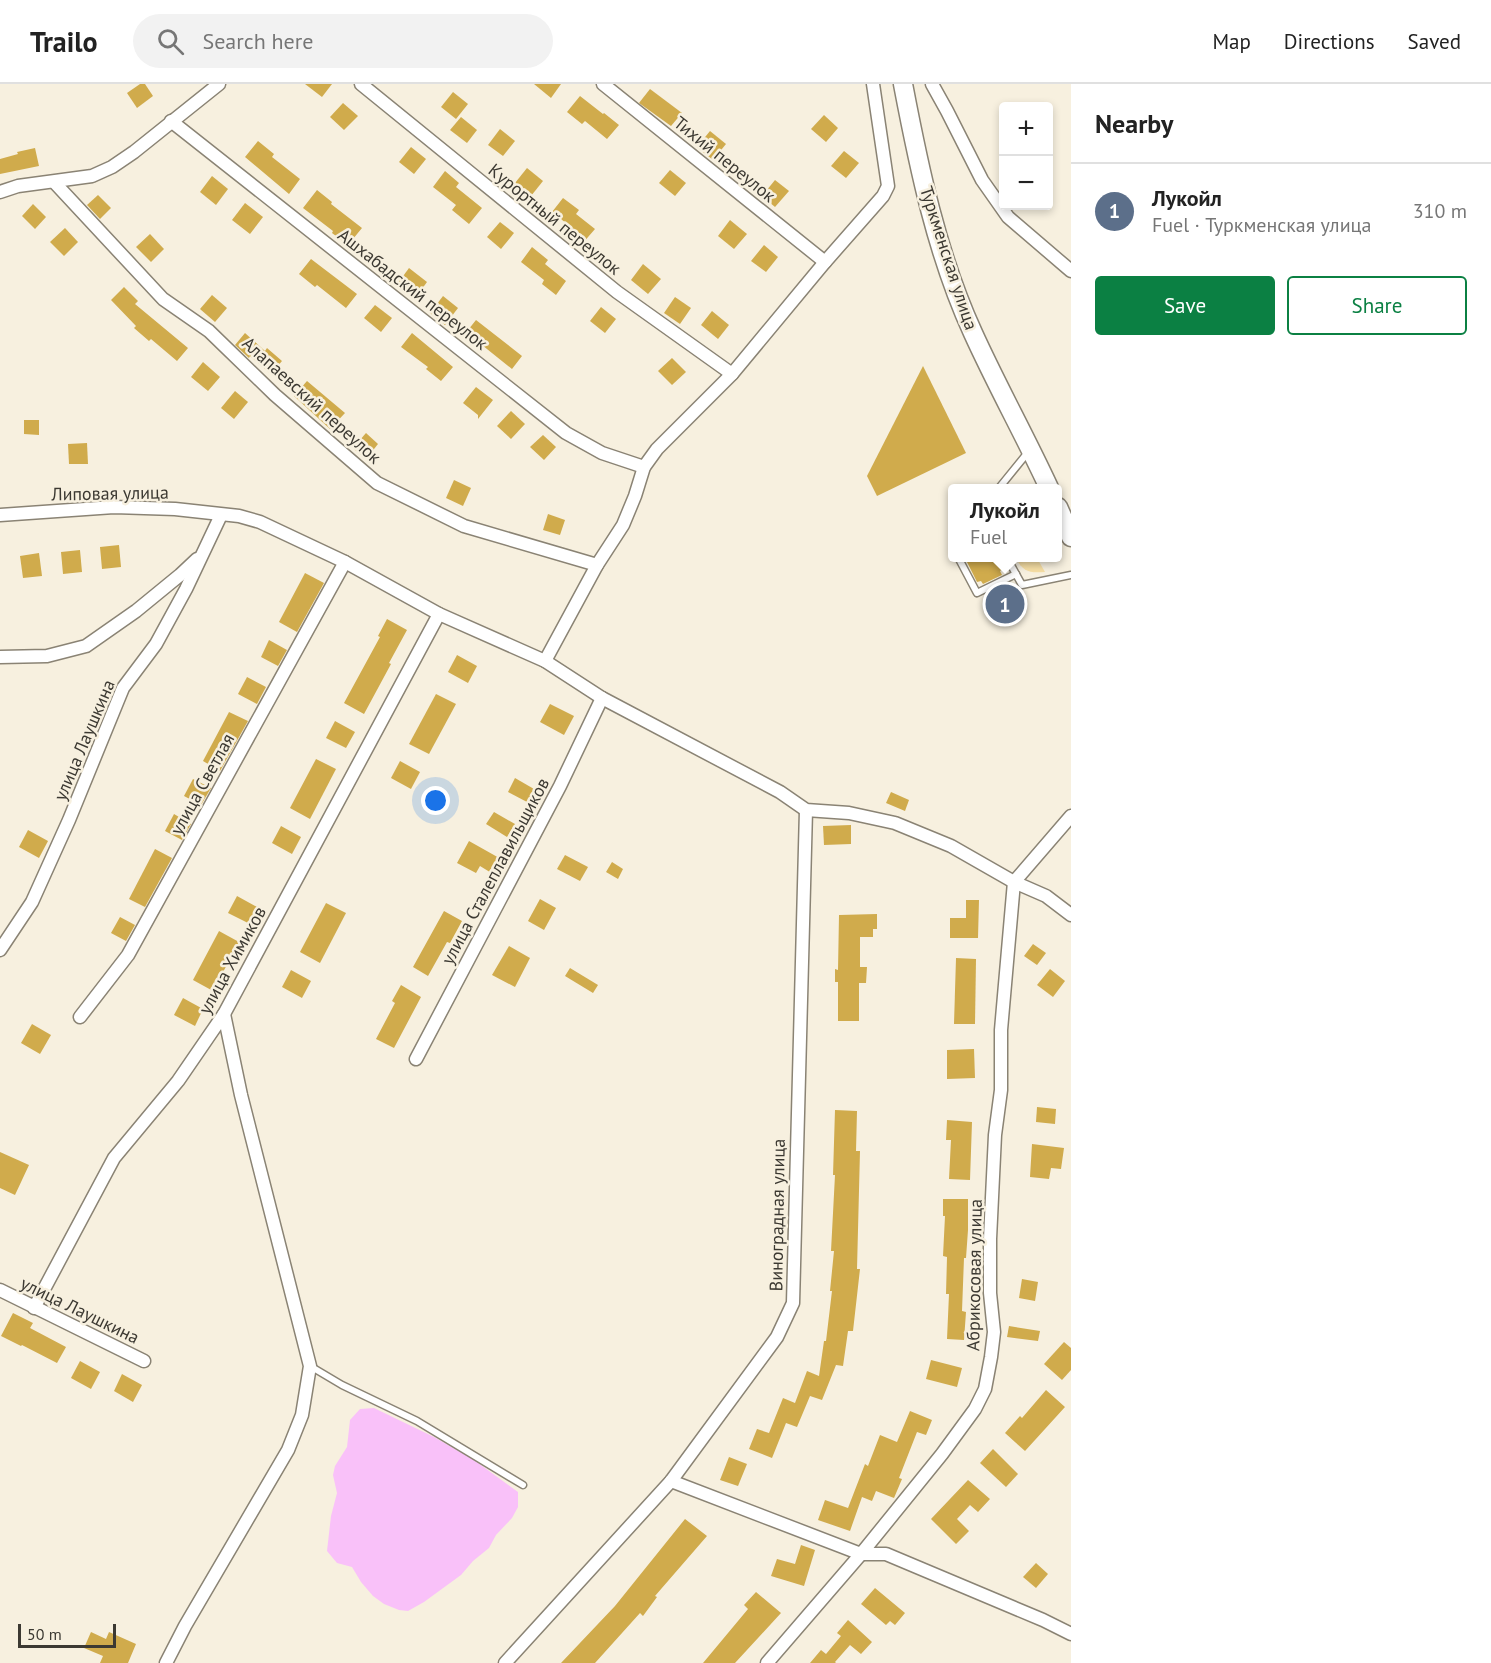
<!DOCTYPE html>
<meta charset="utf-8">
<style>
body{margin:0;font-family:"PT Sans",sans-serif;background:#f2f2f2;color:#222}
.controls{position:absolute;right:18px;top:18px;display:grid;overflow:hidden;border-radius:6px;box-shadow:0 3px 9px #0003}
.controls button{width:54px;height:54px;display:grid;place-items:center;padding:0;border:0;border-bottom:2px solid #e0e0e0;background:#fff;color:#222;font:30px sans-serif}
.scale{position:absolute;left:18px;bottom:15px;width:98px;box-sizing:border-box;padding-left:6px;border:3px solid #3c3932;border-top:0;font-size:16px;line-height:21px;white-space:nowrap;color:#3c3932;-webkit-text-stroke:4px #f7f0df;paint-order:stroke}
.you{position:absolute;left:436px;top:717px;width:21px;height:21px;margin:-15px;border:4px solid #fff;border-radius:50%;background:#1a73e8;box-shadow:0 0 0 9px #1a73e833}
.badge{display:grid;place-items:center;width:39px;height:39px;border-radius:50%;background:#0b8043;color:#fff;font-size:20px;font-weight:700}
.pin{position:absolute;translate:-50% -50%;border:3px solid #fff;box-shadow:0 2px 6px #0006}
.popup{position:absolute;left:948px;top:400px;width:114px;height:78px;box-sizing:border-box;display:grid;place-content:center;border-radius:6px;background:#fff;filter:drop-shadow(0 2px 4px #0005);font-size:20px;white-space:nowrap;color:#767676}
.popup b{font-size:22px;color:#222}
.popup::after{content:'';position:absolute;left:50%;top:100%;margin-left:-12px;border:12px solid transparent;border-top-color:#fff}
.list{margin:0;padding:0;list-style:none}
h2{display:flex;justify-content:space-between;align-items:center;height:78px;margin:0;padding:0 24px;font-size:26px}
h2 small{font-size:20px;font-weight:400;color:#767676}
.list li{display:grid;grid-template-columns:39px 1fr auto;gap:18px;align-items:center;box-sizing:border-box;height:96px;padding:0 24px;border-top:2px solid #e0e0e0}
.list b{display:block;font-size:22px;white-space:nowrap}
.list p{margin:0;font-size:20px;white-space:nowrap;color:#767676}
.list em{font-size:20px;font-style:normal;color:#767676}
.actions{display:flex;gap:12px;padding:18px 24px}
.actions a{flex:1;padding:14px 0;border:2px solid #0b8043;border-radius:6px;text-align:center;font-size:21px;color:#0b8043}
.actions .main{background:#0b8043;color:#fff}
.icon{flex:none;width:33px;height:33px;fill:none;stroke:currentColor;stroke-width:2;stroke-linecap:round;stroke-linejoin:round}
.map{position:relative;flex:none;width:1071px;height:1579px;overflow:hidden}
header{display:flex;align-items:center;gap:36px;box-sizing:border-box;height:84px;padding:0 30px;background:#fff;border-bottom:2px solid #e0e0e0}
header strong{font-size:28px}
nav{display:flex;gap:33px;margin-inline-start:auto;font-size:21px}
.search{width:420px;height:54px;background:#f2f2f2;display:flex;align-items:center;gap:15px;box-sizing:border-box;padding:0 21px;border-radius:33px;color:#767676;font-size:22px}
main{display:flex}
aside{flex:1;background:#fff}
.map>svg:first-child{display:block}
</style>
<header>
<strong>Trailo</strong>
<div class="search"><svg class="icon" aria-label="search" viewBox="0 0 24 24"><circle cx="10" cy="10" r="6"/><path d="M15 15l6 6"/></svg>Search here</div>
<nav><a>Map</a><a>Directions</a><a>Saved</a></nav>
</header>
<main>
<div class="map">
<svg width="1071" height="1579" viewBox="0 0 1071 1579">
<rect width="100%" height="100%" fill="#f7f0df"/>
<path fill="#f6dea4" d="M1016 474H1037L1045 488C1029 489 1023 488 1016 474Z"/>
<polygon fill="#f9c1f9" points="374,1324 434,1353 474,1376 518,1408 518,1423 512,1434 496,1451 489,1464 473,1477 461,1491 424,1518 408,1527 399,1526 384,1520 373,1512 361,1498 352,1483 337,1479 327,1467 331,1432 337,1409 333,1391 335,1382 347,1363 350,1336 360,1325"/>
<g fill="#d0ab4c">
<polygon points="140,0 145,0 153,12 137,24 127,9"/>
<polygon points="305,0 332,0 322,13"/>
<polygon points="534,0 561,0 551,14"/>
<polygon points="650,5 682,29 671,42 639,19"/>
<polygon points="453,8 468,20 456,35 441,23"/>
<polygon points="580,12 603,30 604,29 619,41 607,55 585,37 582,40 567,28"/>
<polygon points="343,19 358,32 344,46 330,33"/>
<polygon points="824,31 838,44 826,58 811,45"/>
<polygon points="461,33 477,46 467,59 450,46"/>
<polygon points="500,45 515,57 503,72 488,61"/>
<polygon points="710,47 726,60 713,76 697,63"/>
<polygon points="258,57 274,70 272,73 300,95 289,110 245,73"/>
<polygon points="411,63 426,75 414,90 399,78"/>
<polygon points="35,64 39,82 0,90 0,75 18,70 17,68"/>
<polygon points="844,67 859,79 846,94 831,82"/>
<polygon points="527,84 543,97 531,112 515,99"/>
<polygon points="670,86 686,99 675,112 659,99"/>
<polygon points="445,87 459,99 456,103 482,124 469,140 452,126 456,121 433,103"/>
<polygon points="212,92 228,105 216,121 200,108"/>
<polygon points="775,96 789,107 775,123 762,112"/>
<polygon points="317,106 332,118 331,120 362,144 348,161 332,149 333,147 303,124"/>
<polygon points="98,111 111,124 100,135 87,121"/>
<polygon points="563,114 579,126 576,130 595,145 582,160 567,148 571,143 552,128"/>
<polygon points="245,119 263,133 250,150 232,136"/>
<polygon points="33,120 46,133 35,145 22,132"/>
<polygon points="730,136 747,150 734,165 718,152"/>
<polygon points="500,138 514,149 501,165 487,153"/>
<polygon points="65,144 78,158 64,172 50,158"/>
<polygon points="150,150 164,165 151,178 136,163"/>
<polygon points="764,161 778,173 766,188 751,177"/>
<polygon points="532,163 548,176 545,180 566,197 556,211 542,200 544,196 521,178"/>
<polygon points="311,175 357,210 346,224 317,201 315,203 299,190"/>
<polygon points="643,180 661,195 648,210 631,196"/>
<polygon points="409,184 427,198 416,213 398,199"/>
<polygon points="124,203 138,217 135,220 188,264 177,277 151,255 149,257 134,244 136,242 111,216"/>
<polygon points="212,211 227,224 215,238 200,225"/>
<polygon points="443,212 458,224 445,241 430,229"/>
<polygon points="675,213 691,224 680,240 664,229"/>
<polygon points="375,221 392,234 381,248 364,234"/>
<polygon points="601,223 616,235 605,249 590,237"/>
<polygon points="712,227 729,241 718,255 701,241"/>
<polygon points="476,236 522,272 512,285 482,261 480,264 464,251"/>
<polygon points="245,249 265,267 267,264 282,277 271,290 250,272 249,274 235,261"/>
<polygon points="412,249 453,283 441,297 426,285 428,283 401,263"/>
<polygon points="672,274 686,288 672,301 658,287"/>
<polygon points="203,278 220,293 208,307 191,293"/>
<polygon points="923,282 966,369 877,412 867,392"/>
<polygon points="307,297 345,329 330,345 294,312"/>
<polygon points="476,303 493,316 478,335 478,331 463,319"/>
<polygon points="235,307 248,318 234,335 221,324"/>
<polygon points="511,327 525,340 511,355 497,342"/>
<polygon points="24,336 39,336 39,351 24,350"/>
<polygon points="366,349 378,360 366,375 353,364"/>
<polygon points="543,351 556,363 544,376 530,363"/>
<polygon points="87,359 88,380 69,380 68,360"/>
<polygon points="454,396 471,404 463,422 446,414"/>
<polygon points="548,430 565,436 560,451 543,446"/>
<polygon points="119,461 121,483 102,485 100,463"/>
<polygon points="80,466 82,488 63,490 61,468"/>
<polygon points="39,469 42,492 23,494 20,472"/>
<polygon points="965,474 1000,474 1006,483 1000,487 1002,491 983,500 981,497 977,498"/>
<polygon points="305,489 324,499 297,548 279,538"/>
<polygon points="1007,500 1010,506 1012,505 1021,523 998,534 989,516 991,516 988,510"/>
<polygon points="387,535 407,546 389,579 391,580 364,630 344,619 380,553 378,552"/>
<polygon points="269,556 287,566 278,582 261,573"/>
<polygon points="457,571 477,582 468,599 448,588"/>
<polygon points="247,593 266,603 257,620 238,610"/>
<polygon points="436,610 456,620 429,670 409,660"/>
<polygon points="550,620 574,632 564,651 540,638"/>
<polygon points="229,628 248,637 220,687 203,677"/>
<polygon points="335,637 355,648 346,664 326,654"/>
<polygon points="316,675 336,685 310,735 290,724"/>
<polygon points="400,677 420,688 411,705 391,694"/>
<polygon points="515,694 534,705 527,718 508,708"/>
<polygon points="193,695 211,704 201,721 184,712"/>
<polygon points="891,708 909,716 905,727 886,719"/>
<polygon points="494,728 515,740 507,753 486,740"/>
<polygon points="174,730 191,740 182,756 165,747"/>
<polygon points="851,741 851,760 824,761 823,742"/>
<polygon points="281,742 301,753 292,770 272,759"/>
<polygon points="28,746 48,757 39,774 19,763"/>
<polygon points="469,757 501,775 493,790 480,782 476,789 457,779"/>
<polygon points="155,765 172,774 145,823 129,815"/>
<polygon points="565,771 588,783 580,797 557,785"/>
<polygon points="612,778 623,785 618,795 606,788"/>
<polygon points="237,812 257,823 248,839 228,829"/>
<polygon points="540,815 556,824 544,846 528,837"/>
<polygon points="966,816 979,816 978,854 950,854 950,834 966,834"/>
<polygon points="326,819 346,829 320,879 300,868"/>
<polygon points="444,827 462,837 450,859 447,858 428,892 413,883"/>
<polygon points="877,830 877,845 873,845 873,853 860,853 860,883 867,883 866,899 859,899 859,937 838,937 838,898 835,898 835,885 838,886 839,831"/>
<polygon points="120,833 135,841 126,857 111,849"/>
<polygon points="219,847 239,858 213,907 193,896"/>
<polygon points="1033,860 1046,869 1037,881 1024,872"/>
<polygon points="509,862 530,874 515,903 492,891"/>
<polygon points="956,874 976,875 975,940 954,940"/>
<polygon points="570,884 598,901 593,909 565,892"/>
<polygon points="1050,885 1065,897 1053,913 1037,901"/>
<polygon points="291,886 311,897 302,914 282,903"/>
<polygon points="401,901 421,913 394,964 376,955 395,919 392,917"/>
<polygon points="183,914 203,925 195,942 174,931"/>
<polygon points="32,940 51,951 40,970 21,959"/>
<polygon points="974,965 975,994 947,995 947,966"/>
<polygon points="1037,1023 1056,1025 1055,1040 1036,1038"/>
<polygon points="835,1026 857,1027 856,1067 860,1067 857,1185 860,1185 853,1247 848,1247 843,1282 836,1281 822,1316 810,1312 797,1343 786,1339 772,1374 749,1365 757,1345 769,1349 783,1314 795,1319 807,1287 819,1292 824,1257 826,1257 832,1207 830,1207 834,1167 831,1167 835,1091 833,1091"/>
<polygon points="947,1036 972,1038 970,1096 949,1095 951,1056 946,1056"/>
<polygon points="1032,1060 1064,1064 1061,1085 1051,1084 1049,1095 1030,1093"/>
<polygon points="0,1068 29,1081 15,1111 0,1104"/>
<polygon points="943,1115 968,1115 968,1146 966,1174 964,1174 962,1227 966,1228 964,1256 947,1255 949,1210 946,1210 947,1173 943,1172 945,1132 943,1132"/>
<polygon points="1022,1195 1038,1198 1035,1217 1019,1214"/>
<polygon points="13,1229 33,1239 30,1244 66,1263 57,1279 22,1261 21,1262 1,1252"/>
<polygon points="1009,1242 1040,1247 1038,1257 1007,1253"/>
<polygon points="1064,1258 1071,1264 1071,1286 1062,1296 1044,1280"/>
<polygon points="931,1276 962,1284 957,1303 926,1295"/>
<polygon points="80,1277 100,1288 91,1305 71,1294"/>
<polygon points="122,1290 142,1301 133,1318 114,1307"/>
<polygon points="1046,1306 1065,1323 1025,1367 1005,1349 1020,1332 1022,1334"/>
<polygon points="910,1327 932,1336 926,1351 917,1348 899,1394 902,1395 894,1414 876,1407 872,1417 862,1413 850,1447 818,1436 825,1416 848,1424 865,1380 868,1382 880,1351 897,1358"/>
<polygon points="993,1365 1018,1390 1006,1403 980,1379"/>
<polygon points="729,1373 747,1380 738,1402 720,1396"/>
<polygon points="968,1396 990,1415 978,1428 970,1421 957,1435 969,1447 956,1460 931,1435"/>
<polygon points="685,1435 707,1452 655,1512 657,1513 643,1532 640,1529 595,1579 561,1579 615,1522"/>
<polygon points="801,1461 815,1466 804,1502 771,1492 777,1475 795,1480"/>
<polygon points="1036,1479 1048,1490 1036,1504 1023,1493"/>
<polygon points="875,1504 905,1529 895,1541 890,1537 886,1541 861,1520"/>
<polygon points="756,1508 781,1529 735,1579 703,1579 748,1525 744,1521"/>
<polygon points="848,1536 872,1558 861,1570 850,1561 835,1578 836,1579 810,1579 821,1566 826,1570 841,1552 837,1549"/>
<polygon points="91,1548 106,1555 109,1548 136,1560 128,1579 100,1579 103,1572 84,1564"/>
</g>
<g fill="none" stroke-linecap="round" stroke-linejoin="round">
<g stroke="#8a8374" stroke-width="9">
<g id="service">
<polyline points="999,404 1029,367"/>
<polyline points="960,474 959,475 977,509 1016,490"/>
<polyline points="1007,474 1022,501 1071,491"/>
<polyline points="310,1282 342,1301 417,1337 523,1401"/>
</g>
</g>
<g stroke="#8a8374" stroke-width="15">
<g id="minor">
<polyline points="361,0 617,208 732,290"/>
<polyline points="603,0 825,178"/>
<polyline points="932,0 947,27 982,96 1008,133 1071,187"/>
<polyline points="171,37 566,349 602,369 644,383"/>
<polyline points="54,98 163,215 209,247 275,311 377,399 464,442 597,481"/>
<polyline points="0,108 18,102 92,92 112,83 134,68 219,0"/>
<polyline points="0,431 114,423 175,425 239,432 260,438 345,478 439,530 545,577 602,614 780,708 806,726 849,729 895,739 951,762 1014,798 1046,812 1071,831"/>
<polyline points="0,573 47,572 86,562 136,527 180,491 197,475"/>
<polyline points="545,577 597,481 623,441 635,412 644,383 657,365 732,290 825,178 883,112 888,102 873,0"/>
<polyline points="0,866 32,818 69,736 123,604 156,560 186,505 221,431"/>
<polyline points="80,933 128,871 345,478"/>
<polyline points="416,975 560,702 602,614"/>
<polyline points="0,1206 144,1277"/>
<polyline points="34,1224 114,1074 178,997 224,930 439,530"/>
<polyline points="671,1397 861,1470 886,1470 1043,1536 1071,1550"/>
<polyline points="166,1579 185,1542 288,1366 302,1331 310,1282 241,1011 224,930"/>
<polyline points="505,1579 671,1397 777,1253 793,1219 806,726"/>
<polyline points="767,1579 861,1470 942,1370 975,1325 985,1305 991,1273 994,1248 990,1209 990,1155 995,1051 1001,1006 1001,946 1014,798 1071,732"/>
</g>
</g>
<g stroke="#8a8374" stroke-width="21">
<g id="primary">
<path d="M903 0C919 84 937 171 973 249 997 302 1025 352 1049 404"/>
<polyline points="1058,423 1071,453"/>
</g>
</g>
<use href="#service" stroke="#fff" stroke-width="6"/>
<use href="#minor" stroke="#fff" stroke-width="12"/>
<use href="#primary" stroke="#fff" stroke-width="18"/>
</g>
<g text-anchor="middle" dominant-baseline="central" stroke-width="5" stroke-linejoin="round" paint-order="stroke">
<g font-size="18" fill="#3c3932" stroke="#f7f0df">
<text transform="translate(725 75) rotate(39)">Тихий переулок</text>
<text transform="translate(555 135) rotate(39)">Курортный переулок</text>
<text transform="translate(949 174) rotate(72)">Туркменская улица</text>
<text transform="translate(413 205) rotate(38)">Ашхабадский переулок</text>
<text transform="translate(312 316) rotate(42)">Алапаевский переулок</text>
<text transform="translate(110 409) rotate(-1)">Липовая улица</text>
<text transform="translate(84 656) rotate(-67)">улица Лаушкина</text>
<text transform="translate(202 700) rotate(-61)">улица Светлая</text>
<text transform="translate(495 787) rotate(-62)">улица Сталеплавильщиков</text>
<text transform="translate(232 876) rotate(-61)">улица Химиков</text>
<text transform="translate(777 1131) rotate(-89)">Виноградная улица</text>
<text transform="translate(974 1191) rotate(-89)">Абрикосовая улица</text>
<text transform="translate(80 1226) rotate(26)">улица Лаушкина</text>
</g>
</g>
</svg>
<div class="controls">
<button>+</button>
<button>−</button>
</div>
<div class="scale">50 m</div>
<div class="you"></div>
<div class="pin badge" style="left:1005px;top:520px;background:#5c6f8a">1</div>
<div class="popup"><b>Лукойл</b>Fuel</div>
</div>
<aside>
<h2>Nearby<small></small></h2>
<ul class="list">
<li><span class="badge" style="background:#5c6f8a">1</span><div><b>Лукойл</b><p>Fuel · Туркменская улица</p></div><em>310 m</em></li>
</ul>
<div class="actions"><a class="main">Save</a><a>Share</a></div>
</aside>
</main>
